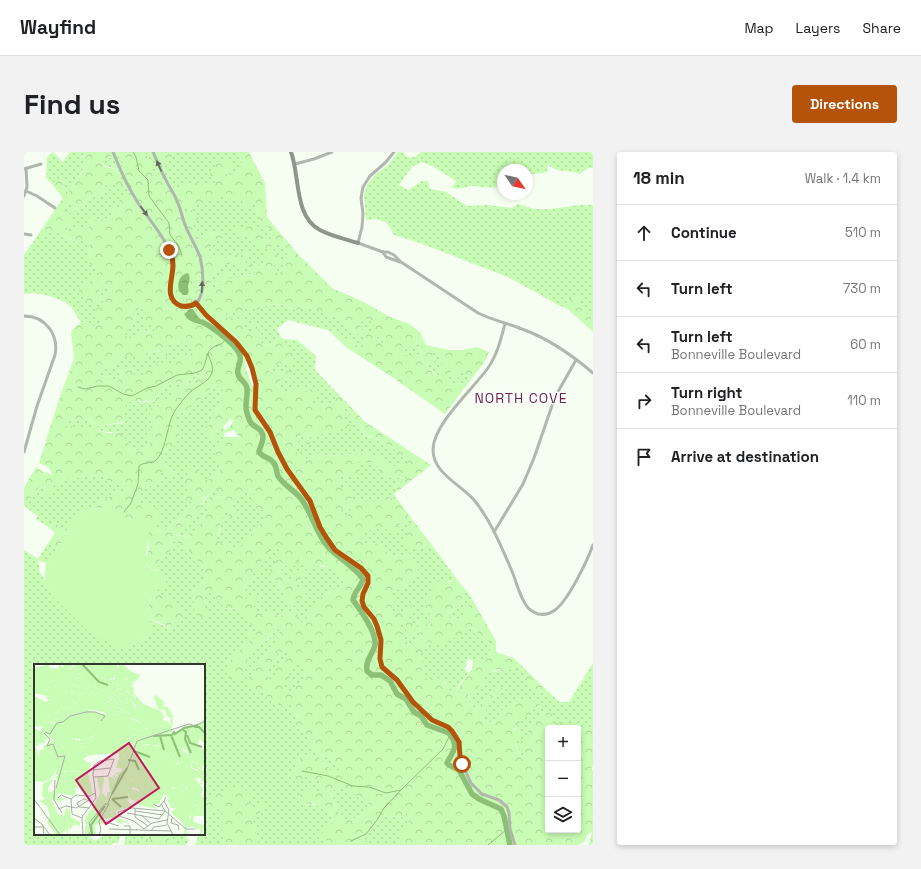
<!DOCTYPE html>
<meta charset="utf-8">
<style>
body{margin:0;font-family:"Space Grotesk",sans-serif;background:#f2f2f2;color:#202124}
.controls{position:absolute;right:12px;bottom:12px;display:grid;overflow:hidden;border-radius:4px;box-shadow:0 2px 6px #0003}
.controls button{width:36px;height:36px;display:grid;place-items:center;padding:0;border:0;border-bottom:1px solid #e0e0e0;background:#fff;color:#202124;font:20px sans-serif}
.compass{position:absolute;left:473px;top:12px;width:36px;height:36px;border-radius:50%;background:#fff;box-shadow:0 2px 6px #0003;rotate:124deg}
.stop{position:absolute;width:12px;height:12px;margin:-9px;border:3px solid #b45309;border-radius:50%;background:#fff}
.stop.end{background:#b45309;border-color:#fff;box-shadow:0 1px 4px #0008}
.list{margin:0;padding:0;list-style:none}
h2{display:flex;justify-content:space-between;align-items:center;height:52px;margin:0;padding:0 16px;font-size:17px}
h2 small{font-size:13px;font-weight:400;color:#757577}
.list li{display:grid;grid-template-columns:26px 1fr auto;gap:12px;align-items:center;box-sizing:border-box;height:56px;padding:0 16px;border-top:1px solid #e0e0e0}
.list b{display:block;font-size:15px;white-space:nowrap}
.list p{margin:0;font-size:13px;white-space:nowrap;color:#757577}
.list em{font-size:13px;font-style:normal;color:#757577}
.icon{flex:none;width:22px;height:22px;fill:none;stroke:currentColor;stroke-width:2;stroke-linecap:round;stroke-linejoin:round}
.map{position:relative;flex:none;width:569px;height:693px;overflow:hidden;border-radius:4px}
header{display:flex;align-items:center;gap:24px;box-sizing:border-box;height:56px;padding:0 20px;background:#fff;border-bottom:1px solid #e0e0e0}
header strong{font-size:19px}
nav{display:flex;gap:22px;margin-inline-start:auto;font-size:14px}
.intro{display:flex;align-items:center;justify-content:space-between;box-sizing:border-box;height:96px;padding:0 24px}
h1{margin:0;font-size:28px}
.button{padding:10px 18px;border-radius:4px;background:#b45309;color:#fff;font-size:14px;font-weight:700}
main{display:flex;gap:24px;padding:0 24px}
aside{flex:1;background:#fff;border-radius:4px;box-shadow:0 2px 6px #0003}
.map>svg:first-child{display:block}
</style>
<header>
<strong>Wayfind</strong>
<nav><a>Map</a><a>Layers</a><a>Share</a></nav>
</header>
<div class="intro"><h1>Find us</h1><a class="button">Directions</a></div>
<main>
<div class="map">
<svg width="569" height="693" viewBox="0 0 569 693">
<defs>
<pattern id="grass-dots" width="8" height="8" patternUnits="userSpaceOnUse"><rect width="8" height="8" fill="#c9fcb4"/><path d="M2 2h.1M6 6h.1" fill="none" stroke="#add99b" stroke-width="1.8" stroke-linecap="round"/></pattern>
<pattern id="forest-crowns" width="20" height="18" patternUnits="userSpaceOnUse"><rect width="20" height="18" fill="#c9fcb4"/><path d="M2 6a3 3 0 1 1 6 0M12 15a3 3 0 1 1 6 0" fill="none" stroke="#add99b"/></pattern>
<pattern id="water-ripples" width="26" height="14" patternUnits="userSpaceOnUse"><rect width="26" height="14" fill="#8dbf77"/><path d="M2 4q2-2 4 0t4 0M15 11q2-2 4 0t4 0" fill="none" stroke="#749c62"/></pattern>
</defs>
<rect width="100%" height="100%" fill="#f5fef1"/>
<g fill="url(#grass-dots)">
<polygon points="29,0 39,10 46,0 65,0 63,3 56,5 65,8 44,41 39,37 39,28 27,31 22,26 23,5"/>
<polygon points="91,0 94,0 99,9 96,18 81,14 73,6 87,6"/>
<polygon points="121,0 128,0 141,14 151,0 216,0 215,3 219,12 213,22 207,27 202,18 209,13 185,22 192,27 190,32 182,34 170,29 158,36 143,38 146,30 140,32 127,19 127,13"/>
<path d="M374 0H379L383 5H391L397 0H569V16H564L556 22C542 16 538 23 524 13L523 20 503 23V18H491L489 15 488 18H479C479 21 480 27 479 31 475 39 456 34 449 34 441 34 439 38 428 36L432 29 408 14 398 10 388 15 375 33 384 38 398 29H404L406 37 422 40 443 54 463 53 488 56 494 52 510 57H527L554 53H569V171L559 158 555 144 546 147 538 155 484 125 393 90 370 83 363 71 353 67 342 68 340 43 343 33 351 23 365 12Z"/>
<polygon points="101,21 109,31 109,47 103,55 97,57 91,54 86,56 90,61 86,66 72,68 66,77 44,80 42,72 49,69 39,57 44,50 49,53 49,59 64,46 81,40 79,33 90,31"/>
<path d="M213 40 220 47 221 56 230 49C236 66 230 67 248 78L247 89 237 87 213 77 216 84 222 82 244 96 255 92 259 94 263 101 261 110 256 121H248L250 113 241 109 237 115 228 111 231 123 224 122 212 127 193 130 191 138 183 144 187 137 185 129 192 116 211 110 220 119 224 100 218 103 210 102 204 107 194 104 187 109 184 98 193 88 199 87 196 82 186 80 174 88 171 81 169 71 176 65 159 61 161 50 175 49 186 44H199Z"/>
<path d="M29 78 53 91 60 86 66 93 64 102 76 118 74 125 59 133 74 137 80 133 87 138 84 143 80 147 79 170 67 176 63 171 57 170C53 165 50 158 46 154 37 146 12 139 0 142V103L13 84H21Z"/>
<path d="M245 152 263 153 270 158 290 154 303 163 314 166 332 181 342 186 336 195 311 180 264 168 253 177 258 187 273 188 292 204 291 218 315 243C306 256 295 256 282 249L283 239 272 237 264 241 253 234 258 225 264 228 259 219 246 221 245 214 258 211H268L263 196 253 189 244 193 237 191 234 179 226 167 230 178 229 186 222 180 213 166H204L201 161 222 156 235 157Z"/>
<polygon points="117,153 132,176 130,179 121,179 110,189 101,183 102,177 111,171 112,161"/>
<polygon points="344,165 364,193 358,191 354,186 351,188 338,178 335,171"/>
<polygon points="395,189 399,194 393,195 399,201 392,203 381,203 379,198"/>
<path d="M158 190 171 199C158 208 128 224 112 224 107 224 100 220 94 218L98 223 93 231 86 224 79 225 74 221 80 217 90 214 98 205C111 204 124 200 138 199L137 203 133 211 142 206 137 193Z"/>
<polygon points="405,197 414,200 418,212 417,224 411,223 409,219 401,212 409,213 411,205"/>
<path d="M174 219H179L166 231 151 236 145 246 138 249 132 257 128 265 127 277 121 285 126 291 120 299 102 296 96 281C78 280 60 275 42 275L45 268 62 266 74 274 100 271 99 263 103 250H133L135 241 149 231 162 230Z"/>
<polygon points="428,219 430,229 439,220 448,226 442,234 437,231 429,233 423,229 423,222"/>
<path d="M191 232 199 238 197 252 187 266 189 280 196 273 201 278 200 285 191 295 198 316 187 327 175 329V321L166 337 169 350C167 353 156 368 153 370 148 374 139 377 133 380L119 352 114 349 118 338 121 333 132 334V318L154 321 145 317 136 310 140 299 150 294 154 281 150 271 154 262 163 259 166 252 180 246 181 242Z"/>
<path d="M321 249 324 252 326 263 336 272 340 283C357 287 372 298 384 309L379 313 366 315 355 306 342 301 305 304 294 302 283 308 273 303V294L275 283 280 282 286 292V283C300 281 313 280 325 271L319 266V257Z"/>
<path d="M333 309 339 311 349 310 355 315 364 326 385 325 371 335 374 339 370 342 374 348 361 344C349 352 345 355 334 344L322 366 313 363 318 357 328 352 325 335 320 330 321 336H317L314 326 322 323Z"/>
<path d="M76 323 87 331 94 329 102 332 101 341 91 339 86 345 78 348 72 356C58 356 48 366 43 379L30 371 26 376 12 367 14 364 1 355 14 336 28 335 39 327H49L62 324Z"/>
<path d="M189 338H197V344L186 346C182 366 178 372 163 385L149 382C159 375 167 368 174 358 181 350 180 346 189 338Z"/>
<path d="M218 339 230 341 233 347 234 357 242 358 241 367 225 384 216 398 206 396 193 387 197 376 190 367C196 359 201 358 211 360L208 356Z"/>
<path d="M385 363 388 367 385 378 399 396 407 392 435 430 423 429 407 440 405 450 402 449C406 459 409 466 405 476L394 467 393 471 396 477 397 486 385 492 377 484V474L372 465 382 471 388 470 384 466 386 452 382 461 368 462 365 457 366 440 379 436 384 429 394 419 387 402 375 404 365 403 356 392 336 391 340 380 352 375 362 377 372 376Z"/>
<path d="M153 389 155 395 168 396 169 404 177 411 183 427 175 435 168 439 171 453 184 454 180 448 181 441 185 437 193 444 190 451 202 445 205 447 198 457 216 456 233 479 232 487 218 494 213 503 204 510 206 527 213 528C222 519 221 505 231 495 234 491 241 490 245 487 249 483 250 478 256 476L254 486 224 527 226 531 246 540 240 545 259 555 265 550 274 567 268 572 280 578 289 596 296 603 306 607 318 619 306 618C298 607 289 604 277 603L271 615 269 626 281 624 294 626 297 635 302 640H292L285 638 286 642 284 653H292L306 660 308 671 295 687 304 689 299 693H234L232 677 227 664 229 658 222 650 228 646 204 641H193L180 653V513H11V682H68L65 684 71 689C79 683 86 682 97 682L94 692 91 690 88 693H0V398L14 407 24 391 33 398 26 408 22 411 14 408 16 421 20 426V432L30 446 100 498 126 483 125 467 147 477 148 472 144 447 132 439 136 435 141 433 142 428 136 419 133 418 136 407 148 398 151 394 147 390Z"/>
<path d="M245 393 257 394 258 400 253 428 256 435 260 438 262 444 269 454 270 437 282 418H265L272 423 265 429 255 422 260 414 276 407 292 414 307 415 318 424 320 431C312 440 301 439 295 447 288 454 292 455 281 461L285 465 277 471 273 469V458L254 464 244 460 237 462 227 456 220 448V435L231 419Z"/>
<path d="M441 437 447 445 446 454 441 467 420 466C433 451 438 463 441 437Z"/>
<polygon points="442,476 450,477 459,487 468,491 465,504 460,509 449,509 444,506 441,517 444,522 434,534 432,539 426,539 421,530 400,527 395,503 401,499 401,492 403,489 420,491"/>
<polygon points="265,498 265,506 257,509 254,525 244,530 245,514 254,500"/>
<polygon points="273,510 281,516 280,528 272,534 269,540 263,538 255,533 259,531"/>
<path d="M569 511V576L565 575 554 580V576H549L546 574 524 572 522 559C515 567 508 570 503 579L510 584 499 605C488 592 487 578 500 565 504 560 511 557 516 554L495 549 484 557 477 559 476 566 470 571 458 568 464 551 485 534 471 538 449 560H444L455 546 444 551C445 538 450 535 463 533L458 526 467 520 483 516 493 520 496 512 505 521 498 528 516 540 529 544 536 550H545Z"/>
<path d="M313 634 330 642 348 654C341 664 330 667 318 669L307 641Z"/>
<path d="M190 654 196 658C198 665 198 671 198 679 199 684 200 688 200 693H171L175 682H180V665Z"/>
<polygon points="383,659 385,668 378,678 375,693 345,693 344,689 340,689 346,674 360,660 362,665 375,664 380,666"/>
<polygon points="102,682 130,682 126,688 120,686 116,693 100,693"/>
<polygon points="143,682 160,682 165,688 162,693 148,693"/>
</g>
<g fill="url(#forest-crowns)" fill-rule="evenodd">
<path d="M65 0H91C86 8 82 8 74 7L81 15 95 18 99 9 94 0H121L127 13 128 19 137 23 140 32 146 29 144 38 158 36 170 29 182 34 190 32 192 27 185 23 193 10 203 6 209 13 208 20 202 19 207 27 213 22 219 12 215 3 216 0H225L241 31 243 65 272 100 308 136 340 150 364 164 385 172 396 180 402 193 425 198H439L453 195 465 200 460 211 448 226 439 220 430 230 428 219 424 222 423 229 429 233 437 231 442 234 421 262 368 225 322 195 304 178 311 180 336 195 342 186 332 181 314 166 303 163 290 154 270 158 263 153 245 152 235 157 222 156 217 164 210 159 201 161 204 166H213L220 170 222 180 229 185 230 178 226 166 232 171 234 179 241 186 237 191 244 193 253 189 272 202 268 211H258L245 215 246 221 259 219H268L265 228 258 225 253 234 264 241 278 234 283 239 294 236 292 245 283 249C295 256 306 256 315 243L321 249 319 257V266L325 271 326 278 318 277 304 281 286 283V292H282L280 282 275 283 273 294V302L278 299 283 308 294 302 305 304 342 301 355 306 366 315 379 313 384 309C374 299 355 286 341 283L336 272 326 263 324 252 340 269 407 313 374 339 371 335 384 325 364 326 354 322 355 315 349 310 339 311 333 310 336 318 331 326 322 323 315 326 317 336H321L320 328 325 335 331 341 327 346 328 352 318 357 313 362 319 363 322 366 334 344C345 355 349 352 361 344L374 348 385 363 372 376 370 382C358 374 353 374 340 380L337 391 356 392 365 403 375 404 387 402 394 419 384 429 379 436 367 440 371 453 365 457 368 462 372 458 382 461 386 452 391 460 384 466 388 470 391 478 386 483 381 477 382 471 372 465 377 474V484L385 492 397 486 396 477 393 471 394 467 400 469 405 476 407 471V462L399 458 402 449 405 450 407 440 411 430H435L441 437C438 464 432 450 420 466L440 467 439 458 446 454 447 445 472 489V500L490 506 496 512 493 520C478 514 471 516 459 526L463 533 455 534 453 541 448 538 444 544V551L456 545 445 560H449L471 538 487 532 464 551 458 568 470 571 476 566 477 559C486 557 494 548 501 548 505 547 512 551 516 553L500 565 490 578 497 580 491 591 493 598 499 605 502 601 496 596 497 588 501 585 509 584 503 579C508 570 515 567 522 559L529 563 525 572 530 573 541 567 549 576H524V678H554V580L565 575 569 576V615L567 616 569 619V693H565L568 680 564 682 560 690 555 693H375L378 678 385 668 383 660 380 666 375 664 362 665 360 661 346 674 340 689H344L345 693H299L304 689 295 687 300 675 308 671 306 660 292 653 275 650 273 646 278 640 286 642 285 637 292 640H301L297 635 294 627 287 628 281 624 278 628 269 626 271 615 277 603C289 604 298 607 306 618H317L306 607 296 603 289 596 280 578 267 571 274 566 265 551 259 555 240 545 246 540 239 537 233 539 226 531 224 527 254 486 256 476C250 478 249 483 244 487 240 490 234 491 231 495 221 506 222 519 213 529L206 527 202 520 204 510 213 503 218 494 231 487 224 483 226 479H232L216 456 197 457 200 451 205 447 202 445 190 451 193 444 187 443 185 437 181 441 180 448C185 455 186 459 184 468L170 462 171 453 168 439 175 435 183 427 177 411 165 402 168 397 161 399 155 395 153 389 147 390 151 394 148 398 136 407 133 418H129C114 407 126 404 125 392 124 385 119 377 116 370L105 366 97 367 80 356H72L78 348 86 345 91 339 101 341 102 332 94 329 87 331 76 323 62 324 49 327H39L28 335 27 342 20 343 22 335 14 336 1 355 0 354V336L12 315 18 319 29 323 24 315 15 311 36 244 50 207 47 179 57 170 63 171 67 176 79 170 70 165C72 153 82 148 87 138L80 133 74 137 78 144 73 151H64L55 138 59 133 67 129 66 124 74 125 76 118 66 112 64 102 66 93 60 86 54 91 29 78 21 84H13L39 46 27 31 39 28V37L44 41 65 9 56 6 63 3ZM101 21 109 31V47L101 44 95 45 96 52 102 55 97 57 91 54 86 56 90 61 86 66 72 68 67 64 62 71 66 77 58 78 54 75 44 80 42 72 50 70 46 62 39 57 44 50 49 53 48 59 64 46 81 40 79 33 90 31 96 35 100 31 96 25ZM213 40V47H220L216 50 221 57 230 49C236 66 230 67 248 78L247 89 237 87 241 82 233 81 235 75 227 72 212 77 216 84 222 82 225 85 227 91C239 98 242 97 255 92L259 94 263 101 261 110 256 121H249L250 113 257 114 256 110 250 98 242 101 241 109 237 115 227 111V116L231 123C221 121 217 127 207 128L204 120 199 121C194 129 192 138 184 143L187 137 185 129 192 116 211 110 220 119 224 100 218 103 210 102 204 107 194 104 187 109 184 98 193 88 199 87 196 82 186 80 174 88 171 81 169 71 176 65 167 58 159 61 161 51 163 55H169L176 49 186 45 191 48 199 44 205 48ZM117 153 118 158 122 160 120 171 132 176 130 179C120 179 114 181 110 189L101 183 103 177 111 171 112 161ZM344 166 363 193 358 191 353 186 351 187V181L343 182 338 178 335 171ZM395 189 399 194H392L399 201 392 203H381L379 198ZM158 190 170 199 162 205H152L148 211 117 217 122 222 111 224 107 215 94 217 98 223 93 231 86 224 79 225 75 221 80 217 90 214 98 205 112 204 118 208 125 200 137 199V203L132 212 142 206 144 198 138 193ZM406 197 414 200 418 212 415 216 417 224 411 223 402 212 409 213 411 205ZM226 207 230 218 234 234H228L222 217 221 209ZM174 219H179L166 231 151 236 145 246 138 249 132 257 122 256 128 265 127 277 121 285 126 291 120 299 103 296 105 292 96 281H84L59 275 42 274 45 268 62 266 74 274 100 270 99 263 103 250 124 249 133 250 135 241 149 231 162 230ZM191 232 199 238 195 243 198 246 197 252 187 266 188 272 180 275 183 285 189 290 194 287 189 280 196 274 198 276 206 267 210 268 207 273 201 278V281L210 278 215 285H200L191 295 190 307 198 316 187 327 176 329 175 321 172 315 164 319 161 328 166 337 159 348 169 350 154 370 133 380 130 372 136 367 138 360 121 349 119 352 114 349 118 338 121 333 132 334 140 328 133 318 148 325 154 322 145 317 136 310 140 299 150 294 155 287 154 281 150 271 154 262 163 259 166 252 180 246 181 242ZM189 338H197V344L186 346C182 366 178 372 163 385L150 383 157 377 166 376 165 369 176 356 181 345ZM218 339 230 342 233 347H224L225 352 234 357 241 358V367L225 384 216 398 206 396 193 387 199 364 191 367 194 362 203 359 207 367 212 365 208 356ZM245 393 251 396 257 394 258 400 245 419 248 428H253C256 434 260 438 262 444L259 450 262 452 267 450 270 454 273 451V444L277 449 283 445 279 436 270 437 282 418H264L271 423 265 429 255 422 260 414H271L276 407 280 409 285 416C301 411 306 414 318 424L320 431C312 440 301 440 294 447 288 454 291 455 281 461L285 465 277 471 273 469 274 458 254 464 244 460 237 462 228 456 234 450 232 445 221 447 225 443 220 435 231 419 236 418 237 409 245 405ZM443 476 450 477 459 487 468 491 465 504 460 509H449L448 517 432 539H426C418 525 415 525 400 527L401 515 395 503 401 499V492L403 489 410 492 420 491 439 482ZM265 498V506L257 509 250 518 253 525 244 530 245 514 254 501ZM273 511 281 516 280 528 272 534 269 540 263 538 256 533 259 531 267 533 265 523ZM313 634 330 642 348 654C341 664 330 667 318 669L307 642Z"/>
<polygon points="128,0 151,0 141,14 133,16"/>
<polygon points="555,144 559,158 569,171 569,180 545,158 538,155 546,147"/>
<path d="M388 367 407 392C398 397 389 398 380 392Z"/>
<polygon points="30,371 43,379 42,384 33,398 24,391 31,381 26,376"/>
<path d="M132 439C143 446 153 453 160 464L148 472 147 477 135 470 125 467C122 455 126 449 132 439Z"/>
<polygon points="505,521 529,544 516,540 498,528"/>
<path d="M208 635C218 635 223 637 229 646L222 650 227 652 229 657 237 648 240 654 235 662 227 664 232 677 234 693H200C200 688 199 684 198 679 198 671 198 665 196 658L190 654 180 665V653L193 641H204Z"/>
<polygon points="130,682 143,682 148,693 116,693 120,686 126,688"/>
</g>
<path fill="#c9fcb4" d="M77 356 88 358 96 366 110 367 119 370 124 375C128 388 115 412 128 418 131 419 134 418 138 419L142 426 141 434C132 436 122 452 124 461 125 468 128 473 129 480L126 483 100 498 65 480 30 446 20 432 22 411 26 408 42 384 43 379 48 366 63 357Z"/>
<g fill="url(#water-ripples)">
<path d="M164 121C167 126 165 128 164 134 164 138 166 139 163 143H159L155 139C153 131 155 123 164 121Z"/>
<path d="M166 157H169L174 165 184 173C174 172 165 171 160 162Z"/>
</g>
<g fill="none" stroke-linecap="round" stroke-linejoin="round">
<g stroke="#8dbf77" stroke-width="1">
<polyline points="109,0 112,5 115,19 124,28 125,44 145,71 146,83 154,93 158,103"/>
<path d="M54 235 61 237 74 234H85L99 242 108 244 123 236 132 234 153 223 171 221 178 218C182 213 182 201 187 197 192 192 196 195 201 188"/>
<path d="M100 360 107 351 114 332 115 314C121 309 129 313 134 306 144 292 142 272 152 257 156 252 161 245 166 240 172 235 184 230 187 223 191 216 186 208 184 202"/>
<polyline points="278,619 304,624 329,634 345,635 362,641 377,638 419,597 426,583"/>
<polyline points="327,689 342,682 353,668 360,656 377,638"/>
<polyline points="464,693 482,678"/>
</g>
<path stroke="#8dbf77" stroke-width="5.5" d="M178 170C187 174 214 194 216 204 218 210 212 216 214 222 215 228 223 230 223 237 224 245 220 252 223 261 224 264 225 269 228 272 232 276 239 277 239 285 239 290 236 295 235 300 239 306 245 305 249 310 253 314 252 320 254 324 259 333 272 339 278 348 289 363 292 382 305 396 314 405 333 417 339 427 338 434 330 439 329 448 336 457 353 481 351 493 349 502 341 508 343 519L348 523H357L366 529 373 542 382 547 390 560 397 564 403 573 425 581C435 595 430 598 423 611L425 613 435 618 448 642 455 647 477 657 480 664 486 693"/>
<g stroke="#b1b7ae" stroke-width="3">
<path d="M89 0C96 18 104 35 114 51 125 67 138 82 146 99 154 117 138 145 155 153 161 155 167 155 172 151 182 143 179 116 176 105 172 94 166 85 162 75 158 66 157 57 153 49 150 41 145 35 142 28 137 19 133 9 129 0"/>
<path d="M370 0 361 11 346 24 339 35 337 46 339 62 338 75 334 91 359 100H364L370 103 377 110 454 161C468 168 483 171 498 177 523 186 548 203 569 221"/>
<polyline points="271,12 290,7 308,0"/>
<polyline points="0,17 17,12"/>
<polyline points="2,39 13,44 31,56"/>
<polyline points="0,44 3,35 2,16"/>
<polyline points="0,82 7,83"/>
<polyline points="359,100 362,105 376,110"/>
<polyline points="171,149 182,163 212,190 223,204 228,216 232,231 231,258 246,280 254,300 263,317 286,349 296,375 302,385 311,398 337,416 344,424 344,431 339,442 338,449 340,455 350,467 353,474 357,488 356,507 358,515 373,528 393,554 408,568 424,575 432,583 435,590 436,607 447,631 458,642 475,648 483,655 485,661 486,677 491,693"/>
<path d="M0 164C21 164 35 182 31 203L13 254 0 300"/>
<path d="M481 172C477 187 473 203 464 216 449 237 409 272 409 298 409 321 436 332 450 348 466 367 477 394 487 417 492 428 495 443 502 453 504 457 509 460 514 462 520 463 526 462 531 458 544 449 563 409 569 393"/>
<polyline points="470,380 499,332 510,306 531,245 552,208"/>
</g>
<path stroke="#8d9689" stroke-width="4" d="M267 0C276 24 270 65 296 78 307 84 321 87 334 91"/>
</g>
<defs><path id="oneway-solid" d="M-6-.8H1V-3.2L6.5 0L1 3.2V.8H-6Z"/></defs>
<g fill="#656b62">
<use href="#oneway-solid" transform="translate(135 14) rotate(-114)"/>
<use href="#oneway-solid" transform="translate(120 59) rotate(54)"/>
<use href="#oneway-solid" transform="translate(178 135) rotate(-88)"/>
</g>
<g fill="none" stroke-linecap="round" stroke-linejoin="round">
<path stroke="#b45309" stroke-width="5" d="M145 98C148 103 149 108 149 113 149 127 139 147 157 154 163 155 168 154 172 151L182 163 212 190 223 204 228 216 232 232 231 258 246 280 254 300 263 317 286 349 296 375 302 385 311 398 337 416 344 424V431L339 442 338 449 340 455 350 467 353 474 357 488 356 507 358 515 373 528 389 550 408 568 424 575 428 579 435 590 436 604 438 612"/>
</g>
<g text-anchor="middle" dominant-baseline="central" stroke-width="3" stroke-linejoin="round" paint-order="stroke">
<g font-size="14" letter-spacing="1" fill="#67294d" stroke="#fff">
<text x="497" y="246">NORTH COVE</text>
</g>
</g>
<g transform="translate(10 512)">
<rect width="171" height="171" fill="#f5fef1"/>
<path d="M17 0 14 3 24 5 25 0 29 4 30 0H36L34 1 37 2 35 4 60 19V23L75 29 91 31 94 37 86 36 82 31 76 33V36L81 37 80 41 86 37 97 41 101 44 100 51 92 41 91 43 87 41 83 43 97 50 83 47 79 51 87 50 95 55 98 52V55L107 59 102 53V42L95 33 94 21 88 23 92 28H86L84 27 87 25 84 24 83 27 81 22H84V19L68 20 61 11 75 16 81 15V11L90 16 88 12 95 18 100 14 103 15 104 9 106 11 103 16 95 21 100 24 99 32 104 37 106 43 125 52 128 64 130 57 137 60 136 57 137 54 133 52 131 46 124 45 120 33 122 31 130 38 129 43H134L139 52 137 69 133 67 127 70 119 67 120 57 118 59 114 57 117 65 111 64 115 71 111 72 113 69 107 70 109 67 106 66V71H104H107L106 74 101 70 95 75 97 81 89 79 88 90 93 89V90L88 91 91 93 90 97 85 94V89L56 91 49 95 57 101 54 109 59 130 52 131 41 120 44 124H40L42 128 39 132 24 129 23 134H31L26 138 17 134 24 150 30 152 32 144 36 146 37 153 46 158V164L45 161H39L37 165 34 164V169L32 168 33 166 28 168 29 171H23L16 163 13 159 16 152 13 142 5 137 11 135 8 132 9 120 25 111 29 106 31 109 32 106 39 108 41 107 24 104 17 114 9 118 0 117 2 106 0 107V80L5 92 6 86 10 85 9 82 16 79 18 74H15L14 70 12 72 15 75H11V79H5L3 83 0 79V64L8 68 7 64 10 63 0 62V54L3 53H0V32L12 38 15 36 11 33H18L0 29V18H5L0 17V4ZM30 14 34 18 42 16 50 19 54 17 57 21 52 22 55 24 53 25 37 20 40 25 51 29 44 31 41 27 39 30 36 26 33 29 31 26H24L19 18V22L16 24 11 22V18L5 17 17 18ZM58 28 61 32 65 28 66 30 75 31V34L66 33V38L69 40 76 37 79 41 75 45 78 48 68 50 50 44 48 48 37 51 38 48 32 49 31 45 28 46 30 50 26 47 18 52 23 56H19L20 59 10 58V53L17 52 28 44 43 43 44 41 39 38 49 33 53 36ZM59 70 60 72 54 76 53 80 39 79 44 83 51 82 48 85 44 83 40 86 38 81 31 87 37 74 52 76ZM21 113 24 117 21 126 14 129V124ZM50 0H59L64 5 67 2 77 13 59 9 58 5ZM146 75 149 80V86L156 93 157 104 164 107 166 104 164 99H157L160 98 157 91 159 88 162 89V86L167 85 171 92V103L169 101 167 107 171 105V118L167 117 169 120 166 121 167 114H161L169 125 168 129 171 124 166 132 171 129 167 133H171V148L170 147 167 150 162 148 167 142 165 139 160 142 159 148 153 146 158 149 155 155 158 157 155 158 160 162 152 164 154 171 150 170 151 163 147 157 137 149 142 144H136V139L133 138 136 133 153 125 152 122 147 124 146 122H148L149 117H148L143 125 138 123 135 130 129 131 125 140H118L123 145 102 140 101 136 104 135 105 126 99 123 97 128 93 126 98 122 96 123V117L101 116 95 115H101L103 103 105 107V103L107 105V102L112 100 109 98 111 96H103L107 92 118 95 106 90 104 84 107 86 104 83 107 81 125 82 128 86 125 93 132 96 133 87 136 89 139 86 138 80 142 86 137 91 141 90 139 94 142 95 139 97 145 96 142 101 149 98V92L144 88 148 87 145 86V84L148 86 149 82 142 79ZM61 142 66 149 59 156 61 158 58 171H51V162L53 161V157L51 158V154L58 145 63 148ZM81 145 84 154 99 161 90 158 86 160 82 155 69 151 70 149 75 152Z" fill="#c9fcb4" fill-rule="evenodd"/>
<path d="M34 0H39L38 3 41 4V0H50L56 5 58 4 59 9 72 11 74 10 67 2 64 5 59 0H83V3L89 0 96 7 104 10V15L95 18 91 17 93 15 91 14 90 16 81 13 75 16 61 11 69 20 84 19 82 27 86 24V28H92L88 24 91 21 100 19 96 25 98 21 94 22 97 30 94 25 93 28 103 47 102 53 107 59 97 53 95 55 86 50 80 52 81 47 97 50 82 42 86 41 91 43 90 41 93 40 100 50 101 44 95 40 86 37 80 41 81 36 78 37 76 33 68 35 66 38 70 40 77 37 79 41 75 45 78 47 76 50 50 44 48 48 37 51 38 48 36 51 33 48V50L30 47V51L25 47 22 49 29 53 26 54 21 50 19 52 23 57 20 56V59L17 57 15 60 10 59 9 54H0L17 52 28 44 42 43 44 40 39 38 49 33 53 36 58 28 61 32 65 28 66 30H74L76 33 83 31 85 36H94L91 31 75 29 60 23 45 9 35 10 39 7ZM30 14 34 18 43 15 50 19 54 17 57 21 52 22 55 24 53 25 38 20 41 25 51 29 44 31 41 27 39 30 38 27 33 29 31 26H24L21 21 17 24 11 22V18H7L10 24 18 28 20 31 7 25 6 17 0 18 2 15 17 18ZM98 27 109 40 127 47 130 53 129 56 133 57 134 60 130 58 129 60 130 64 124 56 125 52 123 55 120 50 106 43ZM121 55 119 67 125 69 130 66 137 69 147 66 151 61 154 64 171 56V81L166 75 164 80H158L171 86 170 93 167 85 162 86V90L158 89 160 97 157 98 166 101 165 106 156 103H158L154 95 156 93 153 94 154 88 148 83V87L144 88 149 92V97L143 101 145 96 139 98 142 95H139L141 90 136 92 138 88H133L134 95 131 96 125 93 128 86 125 81H118L121 86H119L118 82H114L117 80 107 81V87L104 84 106 90 118 95 107 92 103 95 106 98 111 96 109 98 112 100 107 101 106 106H103L101 115H95L102 116 96 117V122H98L94 125 97 128 94 130 95 136 92 135 99 142 77 148V154L68 155 71 159 61 161 62 171H58L55 165 51 164 54 163 51 158 54 156 56 164 59 157 57 154 60 156 59 153 62 152 58 145 66 129 63 113H70L68 129 73 134V128H76L74 112 81 115 79 113 81 108 80 111 84 113 82 109 88 107 87 104H82L85 94 90 97 87 94H91L88 92 91 91 88 90 87 82 89 79 97 81 95 75 102 70 104 73 106 66 115 71 112 65 108 64 117 65 114 57 118 59ZM69 65 66 70 62 69 63 72 60 70 56 74 53 80 44 79V83L51 82 48 85 42 84V89L30 88 31 82 38 73V76L41 73V76H52L62 67ZM30 87 34 93 32 98 35 100 29 104 41 107H28L26 109 27 114 23 115 25 111H20L27 99H30L27 98 30 94H26ZM147 117H150L146 124 152 122V125L134 135 133 131 137 124 143 125ZM159 126 161 143 171 131 170 140 166 139 167 142 162 147 167 150 170 146 171 152H160L159 158 170 161 168 171 165 170 167 168 165 164 163 166 155 158 158 149 153 146 157 143 153 137 159 140 156 131Z" fill="#c9fcb4"/>
<path d="M94.5 131a5.5 5.5 0 1 1 11 0a5.5 5.5 0 1 1-11 0Z" fill="#c9fcb4"/>
<path fill="none" stroke="#8dbf77" stroke-width="2" d="M48 0 65 18 74 21M160 63H165L171 69M149 66 152 68 151 75 157 89M137 71 146 93M153 71 156 79 168 83M119 72 138 71 140 68 141 70 150 64 164 61M126 72 130 86M100 87 116 93M94 96 101 97 105 106M78 130 93 104M78 135 94 133M78 135 87 143M58 171 57 161 71 142"/>
<path fill="none" stroke="#a7afa4" stroke-width="1" d="M11 68 16 70 23 59 29 58 36 52 52 48H61L71 52 67 57M10 69 16 75 13 82 19 80 24 93 31 92 22 124M59 106 76 104M21 116 20 136 28 149M132 133 130 137 135 146 133 159 139 171M24 134 27 131 37 135M0 135 26 171M74 139 86 111 93 105 103 77 155 60 161 62 171 57M119 140 125 143 130 137M56 144 45 143 43 139 50 135 58 138M101 144V153L114 162M24 145 32 142 42 144 55 136M101 147 129 151M93 149 125 155 131 147 127 140M107 151 117 160M0 154 9 161 10 171M48 154 38 150 37 135 42 131 56 132 61 129M138 154 137 159 144 161 145 166M72 158 85 162M90 162H96V171M0 163H10L16 171M75 165 138 167M110 165 100 157 85 152 84 148 98 144 131 147 152 165H161M110 165 118 159 133 156M117 167 120 163 133 161M49 171 48 153 62 134 59 110 60 101 66 97 80 95 74 112 60 113M54 171 57 167 55 159 71 140H75M65 171 67 166 65 157 75 140"/>
<path fill="#c2185b" fill-opacity="0.15" stroke="#c2185b" stroke-width="2" d="M95 79 125 124 72 160 42 116Z"/>
<rect width="171" height="171" fill="none" stroke="#323830" stroke-width="2"/>
</g>
</svg>
<div class="controls">
<button>+</button>
<button>−</button>
<button><svg class="icon" aria-label="layers" viewBox="0 0 24 24"><path d="M12 4l9 5-9 5-9-5zM3 14l9 5 9-5"/></svg></button>
</div>
<svg class="compass" viewBox="-18 -18 36 36"><path d="M0-13l5 13h-10z" fill="#e53935"/><path d="M0 13l5-13h-10z" fill="#757577"/></svg>
<div class="stop" style="left:438px;top:612px"></div>
<div class="stop end" style="left:145px;top:98px"></div>
</div>
<aside>
<h2>18 min<small>Walk · 1.4 km</small></h2>
<ul class="list">
<li><svg class="icon" aria-label="ahead" viewBox="0 0 24 24"><path d="M12 20V5M6 11l6-6 6 6"/></svg><div><b>Continue</b></div><em>510 m</em></li>
<li><svg class="icon" aria-label="left" viewBox="0 0 24 24"><path d="M17 20v-9H6M10 6l-5 5 5 5"/></svg><div><b>Turn left</b></div><em>730 m</em></li>
<li><svg class="icon" aria-label="left" viewBox="0 0 24 24"><path d="M17 20v-9H6M10 6l-5 5 5 5"/></svg><div><b>Turn left</b><p>Bonneville Boulevard</p></div><em>60 m</em></li>
<li><svg class="icon" aria-label="right" viewBox="0 0 24 24"><path d="M7 20v-9h11M14 6l5 5-5 5"/></svg><div><b>Turn right</b><p>Bonneville Boulevard</p></div><em>110 m</em></li>
<li><svg class="icon" aria-label="arrive" viewBox="0 0 24 24"><path d="M6 21V4h12l-3 4 3 4H6"/></svg><div><b>Arrive at destination</b></div></li>
</ul>
</aside>
</main>
